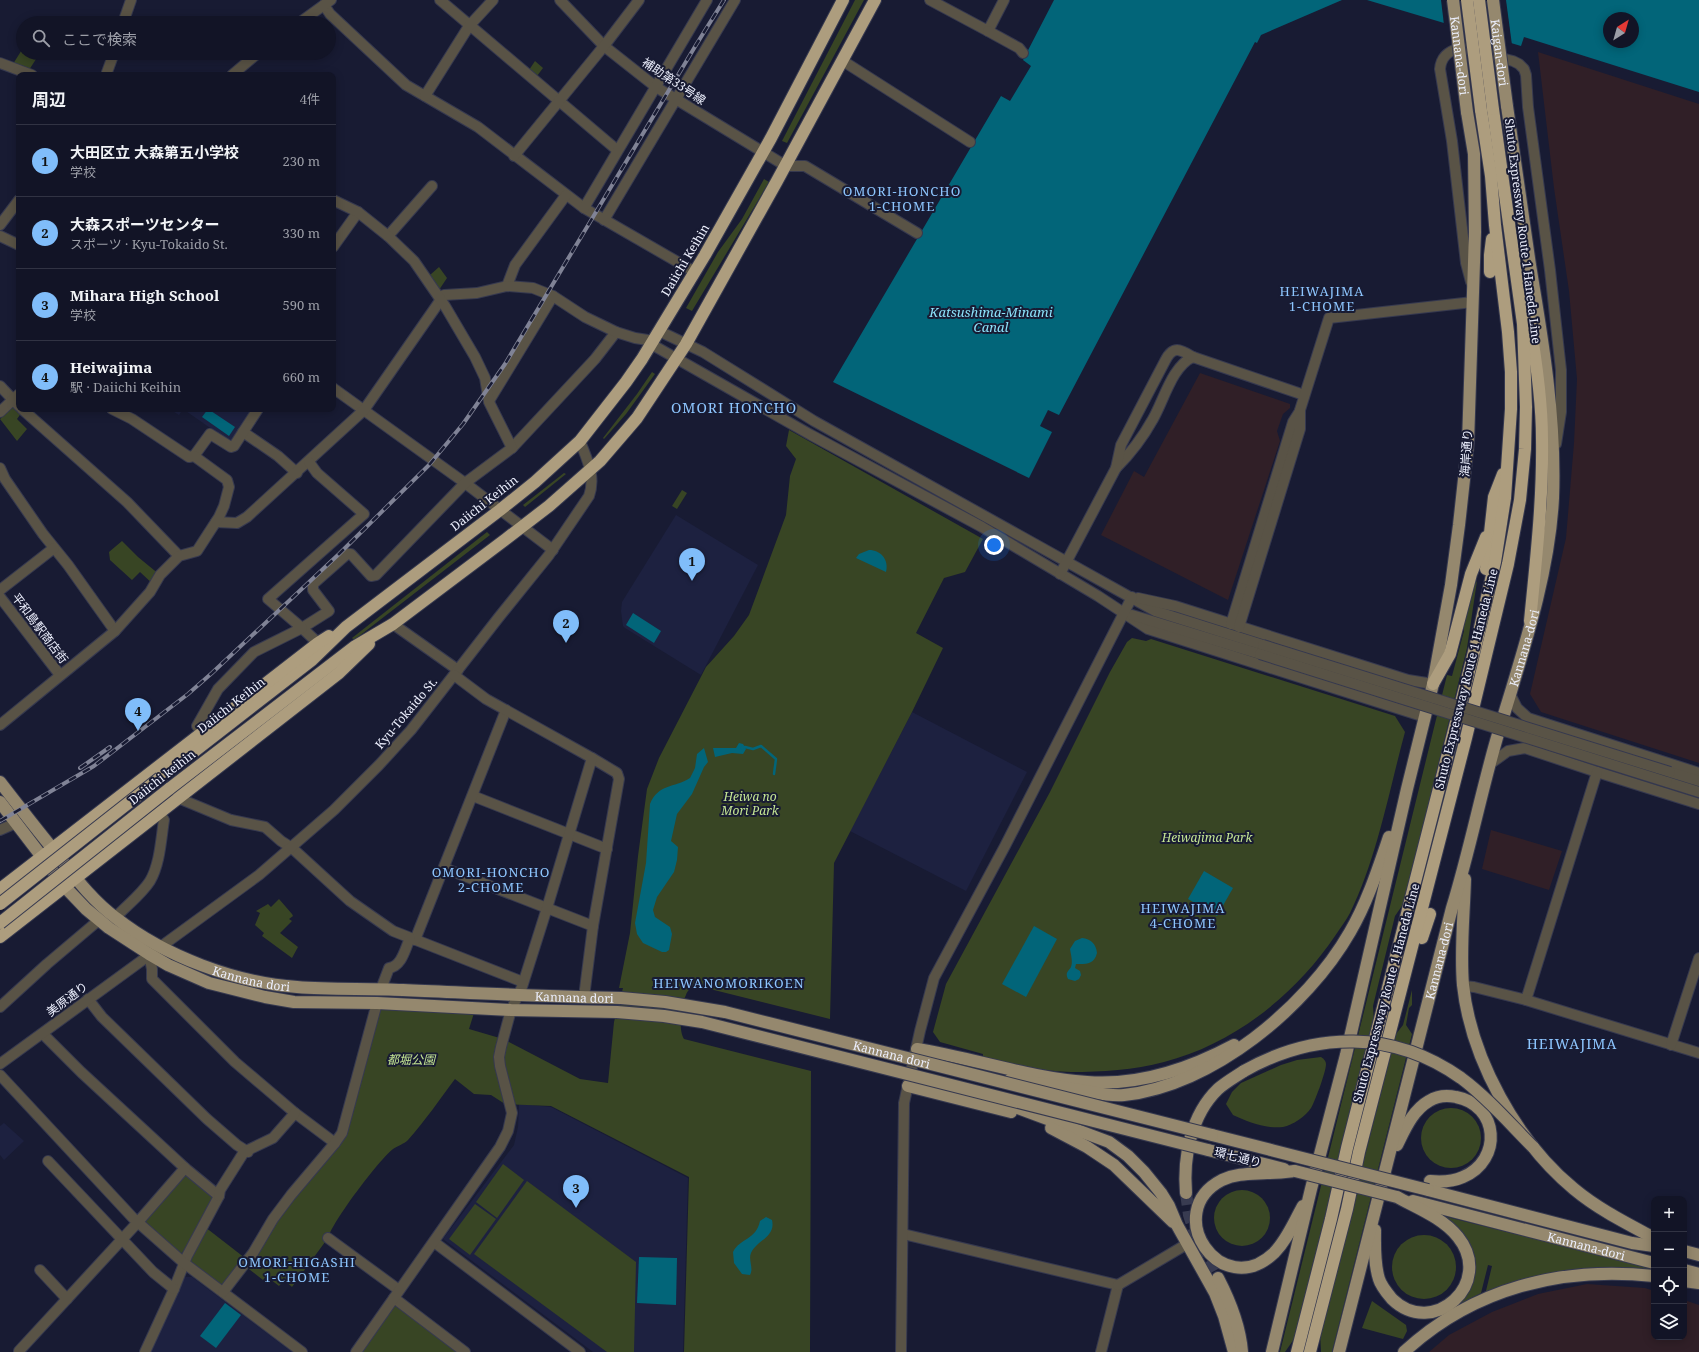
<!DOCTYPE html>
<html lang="ja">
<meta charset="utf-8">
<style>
body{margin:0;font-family:"Noto Serif","Noto Sans JP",serif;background:#1f2132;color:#f1f3f6}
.controls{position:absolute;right:12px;bottom:12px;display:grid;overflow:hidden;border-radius:8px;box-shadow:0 2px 10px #0003}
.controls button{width:36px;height:36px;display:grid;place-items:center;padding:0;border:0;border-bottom:1px solid #313343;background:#121426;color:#f1f3f6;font:20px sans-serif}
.compass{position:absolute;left:1603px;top:12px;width:36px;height:36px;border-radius:50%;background:#121426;box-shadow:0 2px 10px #0003;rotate:37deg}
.you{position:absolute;left:994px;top:545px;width:14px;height:14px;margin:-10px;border:3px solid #fff;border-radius:50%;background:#1a73e8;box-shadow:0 0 0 6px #1a73e833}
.badge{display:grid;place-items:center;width:26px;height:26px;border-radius:50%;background:#80bdfa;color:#111;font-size:13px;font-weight:700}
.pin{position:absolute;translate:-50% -33px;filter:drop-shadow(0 1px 2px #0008)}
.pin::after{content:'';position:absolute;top:21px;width:14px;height:12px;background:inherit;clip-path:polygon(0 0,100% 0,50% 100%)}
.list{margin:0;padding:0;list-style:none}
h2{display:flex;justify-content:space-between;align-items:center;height:52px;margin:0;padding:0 16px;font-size:17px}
h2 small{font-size:13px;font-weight:400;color:#9c9ea7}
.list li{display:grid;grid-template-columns:26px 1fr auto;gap:12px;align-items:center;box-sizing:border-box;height:72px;padding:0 16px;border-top:1px solid #313343}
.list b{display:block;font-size:15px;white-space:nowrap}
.list p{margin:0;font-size:13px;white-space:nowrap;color:#9c9ea7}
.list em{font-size:13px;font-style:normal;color:#9c9ea7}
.icon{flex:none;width:22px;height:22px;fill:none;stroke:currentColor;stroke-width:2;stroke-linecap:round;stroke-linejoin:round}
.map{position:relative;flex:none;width:1699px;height:1352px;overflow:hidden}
.search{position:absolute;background:#121426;box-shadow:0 2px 10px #0003;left:16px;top:16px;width:320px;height:44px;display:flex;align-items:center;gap:10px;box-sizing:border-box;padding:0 14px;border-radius:22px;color:#9c9ea7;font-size:15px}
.panel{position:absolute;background:#121426;box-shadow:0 2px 10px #0003;left:16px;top:72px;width:320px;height:340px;border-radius:8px}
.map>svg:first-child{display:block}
</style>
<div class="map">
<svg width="1699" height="1352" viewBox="0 0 1699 1352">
<rect width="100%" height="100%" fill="#181b33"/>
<g fill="#301f27">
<polygon points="1538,52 1699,104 1699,763 1541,712 1530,694 1566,538 1574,443 1577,379 1569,291 1554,188"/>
<polygon points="1200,373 1290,404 1290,408 1283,414 1277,431 1280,441 1228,600 1101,535 1134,471 1144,477"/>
<polygon points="1491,830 1562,851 1549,890 1482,869"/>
<polygon points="1587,1284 1645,1288 1654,1291 1654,1337 1684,1337 1684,1300 1699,1305 1699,1352 1429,1352 1449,1335 1492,1312 1538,1294"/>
</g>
<g fill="#1d2140">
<polygon points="169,409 252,409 233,440 229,441 183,409 179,415"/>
<polygon points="676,515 758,565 701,675 625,628 623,626 621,611 622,602"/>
<polygon points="912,712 1027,772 966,891 850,831"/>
<polygon points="519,1104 551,1107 688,1178 683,1352 593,1352 443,1239 514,1145 518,1127"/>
<polygon points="4,1123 24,1141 4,1160 0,1155 0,1126"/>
<polygon points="183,1277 192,1277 292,1352 149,1352"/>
</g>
<g fill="#384524">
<polygon points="855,0 864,0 787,143 782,141"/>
<polygon points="23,48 23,53 40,53 29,70 13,64"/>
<polygon points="535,61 543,68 537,76 529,70"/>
<polygon points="764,179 769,182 692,311 686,308 718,252 742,219"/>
<polygon points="439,267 447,278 439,290 430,275"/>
<polygon points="652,372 655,374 626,414 604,439 603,438 637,394"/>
<polygon points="14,405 22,412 17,419 27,429 17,441 0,419"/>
<path d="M789 430 983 539 965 572 944 578 916 633 943 648 912 712 834 863 830 1019 694 985C691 988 687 991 686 995 681 1004 678 1030 684 1039L811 1071 810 1352H684L689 1177 551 1106 505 1104 491 1095 474 1094 455 1079C440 1099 425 1121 408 1140 404 1144 397 1146 393 1149 378 1161 333 1221 328 1238L292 1287 284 1280 279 1286 266 1276 263 1280 245 1266 275 1219 337 1144 377 1009 474 1013 469 1029 503 1039 580 1079 608 1083 614 1022 623 988H619L630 933 638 856 647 789 659 758 706 667 734 636 749 615 786 515 790 476 796 459 786 446Z"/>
<polygon points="564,473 566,474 525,507 523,505"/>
<polygon points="682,490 687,493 677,509 672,506"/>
<polygon points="487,532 490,535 354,640 352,638"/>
<polygon points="122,541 138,557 160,575 154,585 140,572 132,580 110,560 109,552"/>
<path d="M1477 581 1467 648 1404 903 1395 916 1373 1006 1374 1023 1294 1339 1285 1352H1280L1447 675 1452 676 1464 631C1462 615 1469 594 1477 581Z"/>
<path d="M1132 638 1146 641 1151 639 1395 716 1405 732C1389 791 1377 858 1350 913 1346 921 1340 928 1335 936 1295 995 1234 1044 1164 1062 1134 1070 1102 1072 1071 1072 1041 1071 1012 1064 983 1057V1054L940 1042 933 1032 946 984 1050 792 1110 672 1127 642Z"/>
<polygon points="279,899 292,914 293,916 289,919 292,921 280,933 298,947 292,958 262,936 264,933 255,925 260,913 256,911 268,904 271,907"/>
<polygon points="1412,990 1412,1005 1409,1008 1406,1025 1412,1034 1332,1352 1321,1352 1320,1332 1396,1034 1403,1025"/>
<path d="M1321 1057C1324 1059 1326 1061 1326 1064 1326 1072 1315 1101 1311 1108 1306 1116 1293 1125 1283 1127 1266 1129 1248 1122 1233 1115L1226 1104 1232 1092 1241 1083 1281 1065 1297 1060Z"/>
<circle cx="1451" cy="1138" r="30"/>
<polygon points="503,1164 524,1180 497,1218 476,1202"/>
<polygon points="186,1170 215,1195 193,1239 181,1254 143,1221"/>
<polygon points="527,1181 636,1262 634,1352 607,1352 474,1254"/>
<circle cx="1242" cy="1218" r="28"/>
<polygon points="475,1204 496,1219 470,1255 449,1239"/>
<polygon points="1435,1214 1654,1269 1654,1272 1600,1268 1485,1295 1492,1266 1488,1265 1481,1293 1454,1308 1459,1302 1473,1268"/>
<polygon points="205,1227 245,1258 223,1287 190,1261"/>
<circle cx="1424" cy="1267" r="32"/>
<polygon points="1372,1301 1406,1325 1407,1331 1403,1339 1362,1328"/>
<polygon points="395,1304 459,1352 363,1352 361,1351"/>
</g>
<g fill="#026579" fill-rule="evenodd">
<polygon points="1054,0 1342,0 1261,35 1257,43 1255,42 1059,415 1048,410 1040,426 1052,432 1029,478 833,382 1001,96 1010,101 1031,66 1023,60"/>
<path d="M1367 0H1699V92L1524 37 1521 46ZM1609 18H1633V42H1609Z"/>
<polygon points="208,409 235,427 229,436 202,417"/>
<path d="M869 550C881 550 889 560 886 572L856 558 859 554Z"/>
<polygon points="633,613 661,631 654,643 626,625"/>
<polygon points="739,743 743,744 746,749 743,754 732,753 715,757 713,748 736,748"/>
<path d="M704 748 708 762 704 767 692 794 677 814 671 841 678 847 677 860 674 872 657 897 653 910 655 917 670 927 672 934 669 950 666 952H662L643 943 637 934 635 923 646 863 650 804C658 784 674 788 690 778L695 768 697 754Z"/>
<polygon points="1204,871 1233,888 1217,916 1188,899"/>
<polygon points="1034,926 1057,939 1026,997 1002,984"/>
<path d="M1082 938C1091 939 1096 944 1097 953 1094 965 1086 964 1076 964L1075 968 1080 971 1081 975 1079 979 1075 981 1068 979C1065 972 1068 972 1071 967 1073 962 1071 955 1070 949L1075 941Z"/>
<path d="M766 1217 772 1220C776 1237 757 1240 751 1253 748 1260 754 1268 750 1275L742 1274 734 1263 733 1252C740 1238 756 1240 760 1221Z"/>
<polygon points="639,1257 677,1258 676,1305 637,1303"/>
<polygon points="225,1303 241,1315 216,1348 200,1336"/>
</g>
<polygon fill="#181b33" points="1441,0 1506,0 1512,45 1444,25"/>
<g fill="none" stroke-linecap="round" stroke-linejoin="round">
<polyline stroke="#026579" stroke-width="2.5" points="742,748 745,747 753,749 761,746 776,759 774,774"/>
<polyline stroke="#383b51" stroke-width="12" stroke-dasharray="12 6" stroke-linecap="butt" points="1186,1193 1189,1215 1198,1243 1218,1278"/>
<g stroke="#36394f" stroke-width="12">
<g id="minor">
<polyline points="440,0 617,150"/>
<polyline points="560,0 604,46 656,87 786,166 805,166 917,233"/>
<polyline points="930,0 988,31 1004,0"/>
<polyline points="324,5 330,14 406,85 478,127 584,208 695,272"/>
<polyline points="123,23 131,0"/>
<polyline points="299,23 331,0"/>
<polyline points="988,31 1019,48 1023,53"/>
<polyline points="843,61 970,142"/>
<polyline points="0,63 32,75"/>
<polyline points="106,75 114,53"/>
<polyline points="232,75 258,53"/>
<polyline points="425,96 469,26 493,0"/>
<polyline points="514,156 604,46 639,0"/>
<polyline points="584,208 707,0"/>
<polyline points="604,220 735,0"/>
<polyline points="0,225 19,200"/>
<polyline points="0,236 19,245"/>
<polyline points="388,236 432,186"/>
<polyline points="333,247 358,212"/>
<path d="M1471 282 1466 263 1452 141 1440 69C1441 57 1448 51 1460 48L1513 61 1519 64 1524 69 1526 75 1528 107 1550 270 1561 370V412L1556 444"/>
<polyline points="507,286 515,265 566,195"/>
<polyline points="659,331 703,352 814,421 1155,611 1263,645"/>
<polyline points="651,344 811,435 982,527 1098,596 1148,629 1425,717"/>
<polyline points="0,386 19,406"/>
<polyline points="333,388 465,483 553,550"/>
<polyline points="489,401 553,296"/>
<polyline points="22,409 127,502 179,556"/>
<polyline points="0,412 19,394"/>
<polyline points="243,432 278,456 297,473"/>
<polyline points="512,448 595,359 616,332"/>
<polyline points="194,456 210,434 231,447 234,446 258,409"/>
<polyline points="0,468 5,479 43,534 68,565 115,631"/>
<path d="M1116 468C1131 453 1143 437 1153 419 1164 400 1172 366 1193 357"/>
<polyline points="216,522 237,523 247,517 364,410 444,295 477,293 507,286 533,288 553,296 585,317 616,332 635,338 654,341"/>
<path d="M1060 574 1116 468 1121 445 1165 361C1173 345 1180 349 1193 357L1304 395"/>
<polyline points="0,590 54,548"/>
<polyline points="0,597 60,675"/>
<polyline points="1138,598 1175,606 1408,680 1433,684"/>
<polyline points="1132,615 1260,654"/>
<polyline points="393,624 458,670"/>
<polyline points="1231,624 1293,422 1300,411"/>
<polyline points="1239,627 1300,429 1300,410 1329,318 1473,302"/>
<polyline points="318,643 302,628 329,611 313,590 313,584 347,554 351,554 371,576 376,575 465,483 512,448 489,402 485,378 475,357 445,306 414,261 388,236 358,212 333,200"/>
<polyline points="1510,694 1517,708 1528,718 1699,773"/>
<polyline points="0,725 115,631 150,592 160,575 179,556 197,551 219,517 224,506 229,487 227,480 194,456 189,457 132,419 112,409"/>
<polyline points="202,732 197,726 218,689 254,652 302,628 268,599 364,514 317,473 309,462"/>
<polyline points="1490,764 1508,751 1525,748 1597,772 1699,804"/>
<polyline points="1670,772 1699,781"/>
<polyline points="1667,782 1699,792"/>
<polyline points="473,796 607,849"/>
<polyline points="178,798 231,820 265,827 281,841 292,848 350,901 393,931 523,982"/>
<polyline points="0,830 16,823"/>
<polyline points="444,868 593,926"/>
<path d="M115 918C126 906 141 895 150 881 160 864 161 839 164 820L159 813"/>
<polyline points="415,940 506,710"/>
<polyline points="149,954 152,969 152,979 235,1062 295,1113 335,1143"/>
<polyline points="1463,986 1474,987 1526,1000 1597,772"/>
<path d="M381 989 389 968C402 966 405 949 410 938"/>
<polyline points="584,997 593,926 619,779 617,773 592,758"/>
<polyline points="88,999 102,1017 207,1119 237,1145 248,1152"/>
<polyline points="1526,1000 1699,1053"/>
<polyline points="0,1007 47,964 99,920"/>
<polyline points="43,1034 81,1072 185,1168 219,1196 187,1256 174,1289 145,1352"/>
<polyline points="1671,1045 1699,958"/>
<path d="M0 1064 259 875 334 810 379 765 411 730 499 617 549 555 589 496C596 476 587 460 580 441"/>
<polyline points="0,1075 133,1218 184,1263 302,1352"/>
<polyline points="48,1161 153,1272 174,1289"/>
<polyline points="219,1196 220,1190 244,1152 273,1138 295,1113"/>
<polyline points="903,1234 1118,1285 1101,1352"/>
<polyline points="328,1238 399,1290"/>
<polyline points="434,1242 580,1352"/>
<polyline points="40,1270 67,1299"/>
<polyline points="1118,1285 1187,1244"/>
<polyline points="223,1292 253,1253 273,1219 291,1195 335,1143 342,1133 377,1003"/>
<polyline points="394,1298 465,1352"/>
<polyline points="19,1351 138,1222 185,1168"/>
<polyline points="356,1352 500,1147 508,1131 512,1113 500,1066 499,1057 501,1047 511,1010 522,987 547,908 592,758 486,699 454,675"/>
<polyline points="901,1352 904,1103 920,1031 934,978 1005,846 1132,597"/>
</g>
</g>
<g stroke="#36394f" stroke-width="14">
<g id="major">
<path id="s1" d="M0 782C17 804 34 826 52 848 72 873 90 899 116 918 164 956 236 983 297 987 332 990 368 988 403 990 475 993 548 997 621 998"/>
<polyline points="0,802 65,887 86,909 109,928 149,954 168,965 209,983 265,997 294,1002 377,1003 511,1010 617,1012"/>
<path d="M1465 879C1464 915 1460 950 1463 985 1471 1059 1517 1142 1574 1189 1598 1209 1626 1223 1654 1238"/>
<path d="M917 1049C973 1058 1030 1078 1087 1082 1138 1086 1189 1069 1234 1045"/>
<path d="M1010 1080C1031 1082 1052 1085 1073 1089 1090 1091 1108 1097 1124 1095 1212 1086 1307 1007 1350 932 1367 903 1378 869 1389 837"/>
<polyline points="908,1086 1011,1112"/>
<polyline points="1002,1102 1109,1142 1128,1156 1144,1172 1161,1193 1169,1206 1177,1225 1215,1293 1224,1316 1234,1352"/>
<polyline points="1051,1128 1087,1147 1114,1165 1173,1222"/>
<polyline points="1212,1135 1271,1150"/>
<path d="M1397 1145C1405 1129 1413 1110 1429 1101 1437 1096 1447 1095 1456 1097 1499 1105 1503 1160 1463 1177 1452 1182 1441 1182 1430 1181"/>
<polyline points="1208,1150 1284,1169"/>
<path d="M1295 1171C1286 1172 1276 1173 1267 1173 1252 1174 1237 1173 1222 1180 1160 1212 1221 1303 1274 1253 1287 1240 1294 1222 1303 1206"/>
<polyline points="1428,1190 1632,1243 1654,1246"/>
<path d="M1186 1193C1183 1157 1191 1115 1218 1089 1226 1082 1235 1077 1244 1071"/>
<path id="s2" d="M1413 1201 1654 1263"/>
<path d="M1375 1230C1375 1246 1374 1263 1379 1279 1381 1286 1387 1293 1392 1299 1433 1339 1495 1283 1458 1237 1443 1218 1417 1208 1397 1197"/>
<polyline points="1684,1251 1699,1255"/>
<polyline points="1684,1270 1699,1274"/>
<path d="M1218 1278C1230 1301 1240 1326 1242 1352"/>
<polyline points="1684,1281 1699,1283"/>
<polyline points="1272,1352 1311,1189 1346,1055 1407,789 1433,684 1451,585 1459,525 1468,443 1475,232 1474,154 1467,112"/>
<path id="s3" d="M1339 1352 1452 908C1469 853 1480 797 1496 741 1519 663 1549 579 1553 498 1556 419 1543 342 1530 265 1522 212 1515 159 1507 106"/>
<path d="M1404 1352C1473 1288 1562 1266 1654 1276"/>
</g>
</g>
<g stroke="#36394f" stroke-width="14">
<g id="highway">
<polyline points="1490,272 1490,255 1492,239"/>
<path d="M1529 319C1536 359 1542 399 1542 439 1543 500 1536 560 1530 621"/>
<polyline points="1486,569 1494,497 1503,474"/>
<polyline points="1433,684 1450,654 1471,574 1486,537"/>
<polyline points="160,778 312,660 346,627 500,510 535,482 580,441 626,382 642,359 705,255 771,138 843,0"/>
<polyline points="169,789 354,647 393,624 506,539 549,506 600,461 637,418 686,344 777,181 875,0"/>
<polyline points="0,889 318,643 329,636"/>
<polyline points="0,937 339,673 369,644"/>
<polyline points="1422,938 1430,914"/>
<polyline points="1297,1352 1331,1219 1347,1148 1478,636 1495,562 1505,498 1511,409 1511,372 1508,332 1495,225 1491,176 1481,110"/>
<polyline points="1310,1352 1347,1209 1359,1152 1466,738 1508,564 1520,500 1525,449 1526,407 1523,324 1493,109"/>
</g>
</g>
<use href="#minor" stroke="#595346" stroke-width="10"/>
<use href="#major" stroke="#95886e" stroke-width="12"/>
<use href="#highway" stroke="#ad9d7e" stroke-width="12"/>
<g stroke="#808396" stroke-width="4">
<g id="rail">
<polyline points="80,768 110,747"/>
<polyline points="0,821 94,766 188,694 212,673 339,554 429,465 463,424 505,364 696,45 724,0"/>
</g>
</g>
<use href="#rail" stroke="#181b33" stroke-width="2.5" stroke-dasharray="8" stroke-linecap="butt"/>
<g stroke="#36394f" stroke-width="12" stroke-linecap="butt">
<g id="minor-bridge">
<polyline points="1263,645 1670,772"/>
<polyline points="1260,654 1667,782"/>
</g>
</g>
<g stroke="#36394f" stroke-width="14" stroke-linecap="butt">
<g id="major-bridge">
<path id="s4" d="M1453 0 1467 112"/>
<path id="s5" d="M1493 0 1507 106"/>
<path id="s6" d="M621 998 665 1002 725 1012 1212 1135"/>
<polyline points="617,1012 664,1016 702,1022 1208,1150"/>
<path d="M1244 1071C1315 1031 1393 1030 1461 1078 1488 1098 1510 1124 1533 1147"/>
<polyline points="1271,1150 1428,1190"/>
<polyline points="1295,1171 1397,1197"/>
</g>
</g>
<g stroke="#36394f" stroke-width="14" stroke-linecap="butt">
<g id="highway-bridge">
<polyline points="1467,0 1481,110"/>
<polyline points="1479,0 1493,109"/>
<polyline points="0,904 160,778"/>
<polyline points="0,923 169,789"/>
</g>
</g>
<use href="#minor-bridge" stroke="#595346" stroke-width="10"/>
<use href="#major-bridge" stroke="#95886e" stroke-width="12"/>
<use href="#highway-bridge" stroke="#ad9d7e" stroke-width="12"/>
</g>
<g text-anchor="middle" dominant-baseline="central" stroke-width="4" stroke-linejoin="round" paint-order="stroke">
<g font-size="12" fill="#eceffd" stroke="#181b33">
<text stroke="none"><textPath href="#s5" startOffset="53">Kaigan-dori</textPath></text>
<text stroke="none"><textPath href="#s4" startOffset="56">Kannana-dori</textPath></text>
<text transform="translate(674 81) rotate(34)">補助第33号線</text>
<text transform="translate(1523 231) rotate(83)">Shuto Expressway Route 1 Haneda Line</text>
<text transform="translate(685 260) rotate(-59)">Daiichi Keihin</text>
<text transform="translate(1466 453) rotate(-86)">海岸通り</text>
<text transform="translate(484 503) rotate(-38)">Daiichi Keihin</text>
<text transform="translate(40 628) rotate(53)">平和島駅商店街</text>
<text stroke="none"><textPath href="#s3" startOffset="728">Kannana-dori</textPath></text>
<text transform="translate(1466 679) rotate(-76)">Shuto Expressway Route 1 Haneda Line</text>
<text transform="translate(231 705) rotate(-38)">Daiichi Keihin</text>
<text transform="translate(406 713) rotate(-50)">Kyu-Tokaido St.</text>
<text transform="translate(162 777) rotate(-38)">Daiichi keihin</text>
<text stroke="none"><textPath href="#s3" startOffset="404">Kannana-dori</textPath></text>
<text stroke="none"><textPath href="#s1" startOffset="329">Kannana dori</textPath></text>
<text transform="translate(1386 993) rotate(-75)">Shuto Expressway Route 1 Haneda Line</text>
<text stroke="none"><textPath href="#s1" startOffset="653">Kannana dori</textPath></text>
<text transform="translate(67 999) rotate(-37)">美原通り</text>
<text stroke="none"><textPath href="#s6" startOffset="277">Kannana dori</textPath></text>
<text transform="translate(1238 1157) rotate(14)">環七通り</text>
<text stroke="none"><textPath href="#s2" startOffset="179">Kannana-dori</textPath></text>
</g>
<g font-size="12" font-style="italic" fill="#c5e694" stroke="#181b33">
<text x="750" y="796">Heiwa no<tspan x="750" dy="14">Mori Park</tspan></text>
<text x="1207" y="837">Heiwajima Park</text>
<text x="411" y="1059">都堀公園</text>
</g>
<g font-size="13" letter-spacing="1" fill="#8dc5fe" stroke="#181b33">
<text x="902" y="191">OMORI-HONCHO<tspan x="902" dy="15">1-CHOME</tspan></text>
<text x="1322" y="291">HEIWAJIMA<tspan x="1322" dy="15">1-CHOME</tspan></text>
<text x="491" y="872">OMORI-HONCHO<tspan x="491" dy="15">2-CHOME</tspan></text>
<text x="1183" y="908">HEIWAJIMA<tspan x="1183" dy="15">4-CHOME</tspan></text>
<text x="729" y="983">HEIWANOMORIKOEN</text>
<text x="297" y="1262">OMORI-HIGASHI<tspan x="297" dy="15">1-CHOME</tspan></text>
</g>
<g font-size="13" font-style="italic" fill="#8ce3fb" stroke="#181b33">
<text x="991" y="312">Katsushima-Minami<tspan x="991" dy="15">Canal</tspan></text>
</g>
<g font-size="14" letter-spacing="1" fill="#8dc5fe" stroke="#181b33">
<text x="734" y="407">OMORI HONCHO</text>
<text x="1572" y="1043">HEIWAJIMA</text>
</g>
</g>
</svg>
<div class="controls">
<button>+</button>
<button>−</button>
<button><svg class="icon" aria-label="locate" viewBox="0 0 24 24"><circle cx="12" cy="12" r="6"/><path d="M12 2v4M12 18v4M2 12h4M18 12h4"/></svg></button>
<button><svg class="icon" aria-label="layers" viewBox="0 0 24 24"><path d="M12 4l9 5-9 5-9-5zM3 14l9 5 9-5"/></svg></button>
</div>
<svg class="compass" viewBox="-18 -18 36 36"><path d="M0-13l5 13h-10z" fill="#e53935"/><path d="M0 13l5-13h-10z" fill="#9c9ea7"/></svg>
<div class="you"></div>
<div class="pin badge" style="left:692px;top:581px">1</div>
<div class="pin badge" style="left:566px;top:643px">2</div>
<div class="pin badge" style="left:576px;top:1208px">3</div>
<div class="pin badge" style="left:138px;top:731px">4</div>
<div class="search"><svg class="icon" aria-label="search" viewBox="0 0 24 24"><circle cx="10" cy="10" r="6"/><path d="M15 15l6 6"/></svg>ここで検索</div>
<section class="panel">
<h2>周辺<small>4件</small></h2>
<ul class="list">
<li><span class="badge">1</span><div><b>大田区立 大森第五小学校</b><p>学校</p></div><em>230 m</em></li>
<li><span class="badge">2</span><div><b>大森スポーツセンター</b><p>スポーツ · Kyu-Tokaido St.</p></div><em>330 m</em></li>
<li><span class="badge">3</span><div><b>Mihara High School</b><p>学校</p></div><em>590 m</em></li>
<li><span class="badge">4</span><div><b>Heiwajima</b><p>駅 · Daiichi Keihin</p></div><em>660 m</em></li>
</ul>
</section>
</div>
